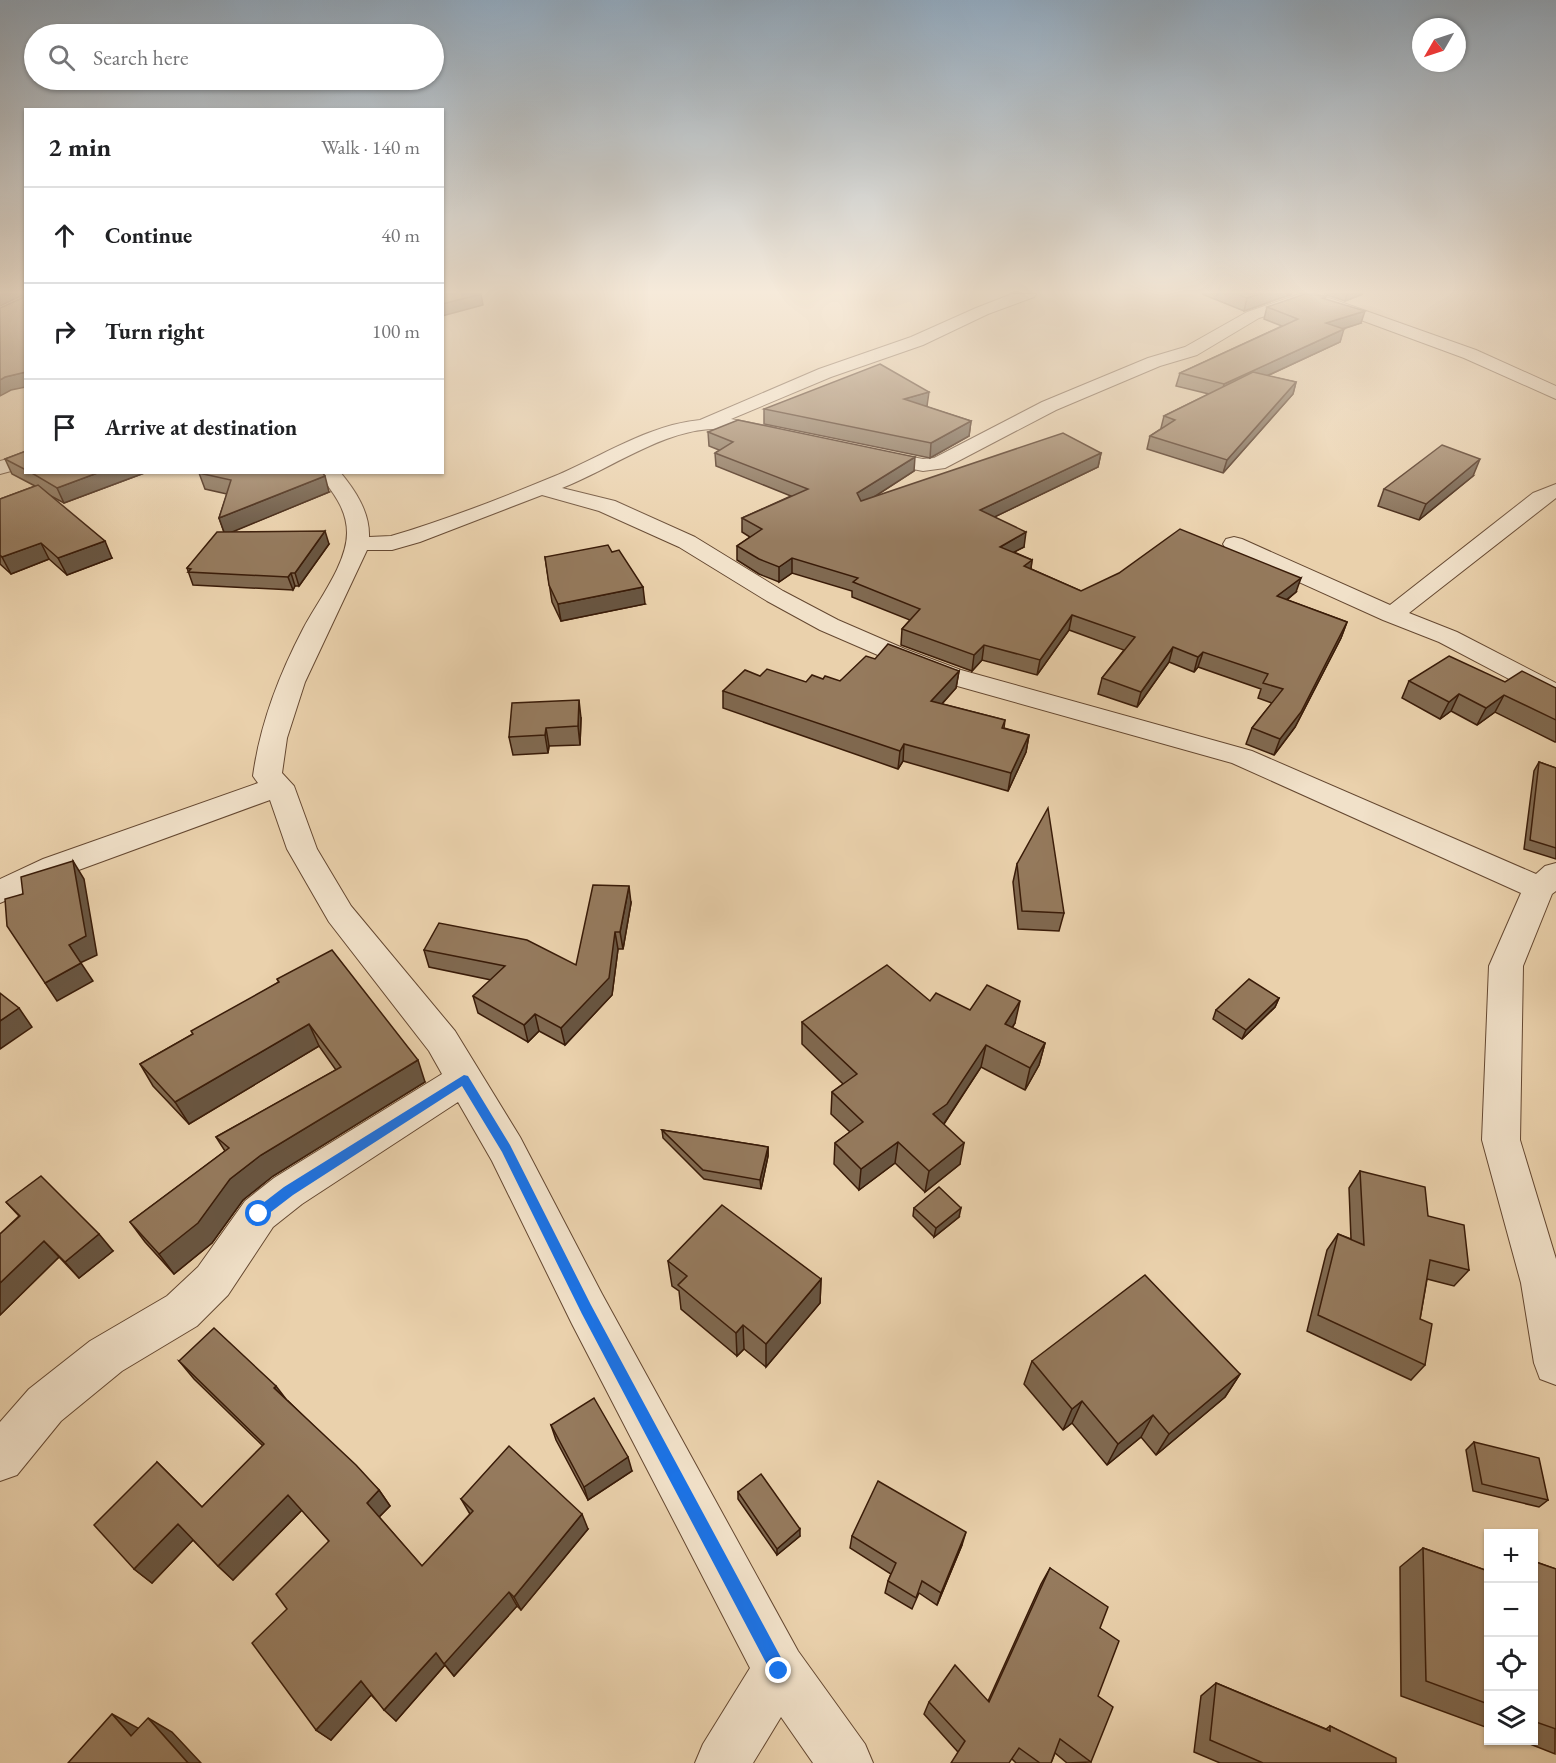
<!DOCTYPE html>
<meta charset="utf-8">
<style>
body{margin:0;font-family:"EB Garamond",serif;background:#f2f2f2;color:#202124}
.controls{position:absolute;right:18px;bottom:18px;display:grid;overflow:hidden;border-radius:0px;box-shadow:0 2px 4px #0004}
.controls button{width:54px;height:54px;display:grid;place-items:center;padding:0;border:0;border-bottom:2px solid #e0e0e0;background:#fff;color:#202124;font:30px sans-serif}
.compass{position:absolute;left:1412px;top:18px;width:54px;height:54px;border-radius:50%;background:#fff;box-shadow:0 2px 4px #0004;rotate:231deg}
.stop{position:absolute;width:18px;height:18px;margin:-14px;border:4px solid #1a73e8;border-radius:50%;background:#fff}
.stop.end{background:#1a73e8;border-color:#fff;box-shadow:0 2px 6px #0008}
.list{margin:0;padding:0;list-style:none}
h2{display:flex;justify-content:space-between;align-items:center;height:78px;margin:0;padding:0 24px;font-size:26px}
h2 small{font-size:20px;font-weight:400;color:#757577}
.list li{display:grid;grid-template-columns:39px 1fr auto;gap:18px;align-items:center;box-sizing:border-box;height:96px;padding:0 24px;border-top:2px solid #e0e0e0}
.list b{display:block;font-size:22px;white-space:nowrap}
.list em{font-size:20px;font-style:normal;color:#757577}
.icon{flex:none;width:33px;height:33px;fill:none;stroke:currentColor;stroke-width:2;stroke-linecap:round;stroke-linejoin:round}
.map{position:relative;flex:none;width:1556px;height:1763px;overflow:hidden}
.search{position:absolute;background:#fff;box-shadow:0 2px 4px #0004;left:24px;top:24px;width:420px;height:66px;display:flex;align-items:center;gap:15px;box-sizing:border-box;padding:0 21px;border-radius:33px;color:#757577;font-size:22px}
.panel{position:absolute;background:#fff;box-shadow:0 2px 4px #0004;left:24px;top:108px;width:420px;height:366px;border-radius:0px}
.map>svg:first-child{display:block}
</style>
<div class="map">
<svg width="1556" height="1763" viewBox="0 0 1556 1763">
<rect width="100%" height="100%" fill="#ead1ac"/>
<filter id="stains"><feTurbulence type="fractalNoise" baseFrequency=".00333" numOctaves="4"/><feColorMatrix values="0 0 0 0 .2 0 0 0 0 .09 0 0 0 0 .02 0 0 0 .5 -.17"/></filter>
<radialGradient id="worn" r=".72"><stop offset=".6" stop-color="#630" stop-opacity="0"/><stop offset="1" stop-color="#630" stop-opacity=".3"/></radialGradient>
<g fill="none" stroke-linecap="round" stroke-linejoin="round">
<g stroke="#654831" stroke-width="2">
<g id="minor">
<path d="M1012 294H1036L1034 297 988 314 923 345 831 377 731 419 776 428 779 432 776 436 769 438C754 435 738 429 723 429 667 426 612 469 562 488L615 501 695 537 783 591 838 620 905 649 961 670 1252 751 1536 874 1545 866 1556 863V891L1552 894 1523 966 1520 1140 1556 1259V1385L1540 1379 1534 1363 1521 1283 1482 1140 1489 966 1521 893 1232 763 943 682 887 659 820 630 767 601 679 547 599 511 542 495 420 542 392 550H367L305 682 287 738 282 773 294 786 317 849 351 906 455 1031 520 1137 602 1294 798 1651 865 1744 873 1763H813L781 1717 753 1763H695L703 1744 750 1668 572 1324 492 1161 458 1102 302 1204 273 1227 228 1295 197 1326 122 1371 61 1421 17 1475 0 1481V1422L29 1389 90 1341 167 1296 198 1267 245 1201 274 1178 442 1074 429 1051 329 922 287 849 270 800 65 875 0 903V879L43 859 258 783 253 776C260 724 279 675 303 629 317 602 347 564 347 533 347 508 332 492 318 472H340C355 490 370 512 369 537L391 536C446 520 502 498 555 476 603 456 648 425 700 420L819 369 911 337 976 308Z"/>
<polygon points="1300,294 1315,294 1335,300 1476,350 1556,386 1556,399 1464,358 1323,306 1302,304 1259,318 1197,355 1160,366 1056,410 945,468 923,471 866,460 863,456 866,452 873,450 923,459 934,458 1042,402 1148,358 1185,347 1247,312"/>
<polygon points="26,454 26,467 0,474 0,461"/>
<polygon points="1556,484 1556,498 1409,613 1457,632 1556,683 1556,701 1547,699 1439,642 1383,620 1226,549 1223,544 1226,539 1234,537 1242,539 1390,605 1533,493"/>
</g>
</g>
<use href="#minor" fill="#f1e1c9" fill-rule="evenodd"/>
</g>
<g fill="#806950" stroke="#391b08" stroke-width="1.5">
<polygon points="1202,294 1292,294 1244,311"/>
<polygon points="1324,294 1363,294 1345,301"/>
<polygon points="1326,296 1325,299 1361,323 1343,329 1340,342 1267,376 1296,382 1293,394 1223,473 1147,449 1150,436 1162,428 1161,428 1164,416 1209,394 1176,386 1180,373 1282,326 1264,319 1267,307"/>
<polygon points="927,406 927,407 971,421 969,436 930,458 764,424 764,409"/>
<polygon points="708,432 914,471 875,496 1101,453 1098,467 994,517 1024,547 1014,552 1032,560 1031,569 1081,591 1296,592 1287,600 1347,622 1341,638 1295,727 1274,755 1246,744 1252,728 1272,703 1258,698 1261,689 1198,667 1194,672 1169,662 1137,707 1098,694 1102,678 1124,650 1069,630 1037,675 982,660 972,671 901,645 902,629 910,620 852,597 852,591 792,573 779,582 759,574 737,560 737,546 750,537 742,532 742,518 791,496 716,466 715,453 719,450 709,446"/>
<polygon points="26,451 26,472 147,472 64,503 49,495 112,558 67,575 49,559 11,574 0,564 0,499 35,486 12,474 5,459"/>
<polygon points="199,473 329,492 231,532 329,544 299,586 295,586 293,590 193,585 187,568 224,532 219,518 227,494 205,489"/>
<polygon points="1473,476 1419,520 1378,506 1384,489"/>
<polygon points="545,557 645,604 561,621 552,602"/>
<polygon points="875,659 959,671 956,688 942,704 1005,720 1004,728 1029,735 1026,752 1008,791 903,761 898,769 723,708 723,691 760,676 806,682 823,679 840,681"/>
<polygon points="1409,681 1505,682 1556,688 1556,742 1555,742 1495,712 1477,725 1451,711 1440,719 1402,698"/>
<polygon points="581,718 580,745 549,746 548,753 513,755 509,737"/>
<polygon points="1539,762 1556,768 1556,859 1524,849 1534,771"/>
<polygon points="1017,864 1064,913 1059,931 1018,929 1013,882"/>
<polygon points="631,903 623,949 618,949 612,995 565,1045 539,1031 528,1042 478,1013 473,996 491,980 429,967 424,950 576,965"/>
<polygon points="277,979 425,1082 273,1176 243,1200 212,1243 174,1274 145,1242 130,1222 225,1151 216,1137 336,1070 319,1046 189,1124 153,1086 140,1064 193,1034 279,982"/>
<polygon points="1279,998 1275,1007 1242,1039 1213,1019 1216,1010"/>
<polygon points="970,1010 1015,1023 1012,1028 1045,1043 1039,1065 1025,1090 981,1067 944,1124 960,1164 925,1192 895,1163 859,1190 834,1164 835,1143 850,1132 831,1114 832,1092 843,1084 802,1044 802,1022"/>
<polygon points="662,1130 768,1147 768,1156 761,1189 704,1179 663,1138"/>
<polygon points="1360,1171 1428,1216 1469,1270 1454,1286 1427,1279 1420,1319 1425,1365 1411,1380 1307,1331 1327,1250 1338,1234 1351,1239 1349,1188"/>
<polygon points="6,1202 113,1251 79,1278 59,1257 0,1315 0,1234 19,1216"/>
<polygon points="914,1208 959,1217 934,1237 913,1216"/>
<polygon points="668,1261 821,1279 820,1303 766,1367 744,1349 737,1356 681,1309 679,1291 672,1286"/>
<polygon points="179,1361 288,1401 379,1490 390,1506 379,1517 422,1566 470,1514 461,1499 588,1529 521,1610 517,1606 454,1676 445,1665 396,1721 371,1695 331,1740 316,1730 287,1609 329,1541 302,1510 233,1580 218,1566 193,1540 152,1583 134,1569 157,1462 202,1507 263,1446 194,1379"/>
<polygon points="1032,1361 1240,1374 1225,1397 1156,1455 1141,1437 1107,1465 1072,1423 1063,1430 1024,1384"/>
<polygon points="551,1425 632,1471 588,1500 556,1440"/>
<polygon points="1474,1442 1548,1500 1539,1507 1473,1491 1466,1450"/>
<polygon points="738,1492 800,1536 777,1555 738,1499"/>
<polygon points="852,1536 962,1545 937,1605 919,1593 912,1609 885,1593 888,1581 891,1574 850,1548"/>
<polygon points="1423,1548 1488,1571 1488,1728 1401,1696 1400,1567"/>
<polygon points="1533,1561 1556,1569 1555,1754 1520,1740 1533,1740"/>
<polygon points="1050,1568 1100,1628 1098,1696 1091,1762 1067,1763 1055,1753 1051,1763 1016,1763 1012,1759 958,1752 924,1714 929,1702 988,1701 1041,1584"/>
<polygon points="1216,1683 1326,1729 1330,1726 1396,1763 1220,1763 1194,1752 1201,1696"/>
</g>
<g fill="#685541" stroke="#391b08" stroke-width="1.5">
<polygon points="0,294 25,294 0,306"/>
<polygon points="481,294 483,305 442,316 442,304"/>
<polygon points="1259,294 1292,294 1244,311 1247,298"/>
<polygon points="1347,294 1363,294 1345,301"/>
<polygon points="1365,311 1361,323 1322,335 1326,323"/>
<polygon points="1344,329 1340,342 1221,397 1224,384"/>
<polygon points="26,372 26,387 11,390 0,396 0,380 5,377"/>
<polygon points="1296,382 1293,394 1223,473 1227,460"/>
<polygon points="929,392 927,406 903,414 904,399"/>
<polygon points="971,421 969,436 930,458 931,443"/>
<polygon points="1101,453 1098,467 978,525 980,510"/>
<polygon points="915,457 914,471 857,508 857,493"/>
<polygon points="1480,459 1473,476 1419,520 1426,504"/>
<polygon points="100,472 147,472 64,503 57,488"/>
<polygon points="325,476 329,492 225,535 219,518"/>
<polygon points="325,531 329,544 299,586 295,573"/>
<polygon points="1026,532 1024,547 997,561 1000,547"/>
<polygon points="105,541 112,558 67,575 58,558"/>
<polygon points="41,543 49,559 11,574 2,557"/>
<polygon points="792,558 792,573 779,582 779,567"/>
<polygon points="1032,560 1030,575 1024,566"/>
<polygon points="291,573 295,586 293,590 288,577"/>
<polygon points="1301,578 1296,592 1272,611 1277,596"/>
<polygon points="643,587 645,604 561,621 558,604"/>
<polygon points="1072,615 1069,630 1037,675 1040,660"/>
<polygon points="1347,622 1341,638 1295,727 1274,755 1280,739"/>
<polygon points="984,645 982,660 972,671 974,655"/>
<polygon points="1173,647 1169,662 1137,707 1141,692"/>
<polygon points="1203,652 1198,667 1194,672 1198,657"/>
<polygon points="959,671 956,688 929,718 931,701"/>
<polygon points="1459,694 1451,711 1440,719 1449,702"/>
<polygon points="1504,695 1495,712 1477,725 1486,708"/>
<polygon points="579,700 581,718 580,745 578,726"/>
<polygon points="546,728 549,746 548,753 545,735"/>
<polygon points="1029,735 1026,752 1008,791 1011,773"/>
<polygon points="904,744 903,761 898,769 900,751"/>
<polygon points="73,861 84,879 97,955 80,963 69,945"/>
<polygon points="629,886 631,903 623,949 620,932"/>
<polygon points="615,932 618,949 612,995 565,1045 561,1028"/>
<polygon points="81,963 93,981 57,1001 45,983"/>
<polygon points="1279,998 1275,1007 1242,1039 1246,1030"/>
<polygon points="1020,1001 1015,1023 1000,1046 1005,1024"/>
<polygon points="19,1008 32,1027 0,1049 0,1021"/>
<polygon points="535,1014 539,1031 528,1042 524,1025"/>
<polygon points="309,1024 319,1046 189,1124 175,1102"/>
<polygon points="1045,1043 1039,1065 1025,1090 1030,1068"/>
<polygon points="986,1045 981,1067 943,1125 933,1114"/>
<polygon points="418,1060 425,1082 273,1176 243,1200 212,1243 174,1274 159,1254 230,1179 261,1155"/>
<polygon points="898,1142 895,1163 859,1190 861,1169"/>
<polygon points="964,1143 960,1164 925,1192 929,1171"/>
<polygon points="768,1147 768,1156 761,1189 760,1180"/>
<polygon points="961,1208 959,1217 934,1237 936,1228"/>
<polygon points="99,1234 113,1251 79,1278 65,1262"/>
<polygon points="44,1241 59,1257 0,1315 0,1283"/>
<polygon points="821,1279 820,1303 766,1367 766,1344"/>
<polygon points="743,1325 744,1349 737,1356 736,1333"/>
<polygon points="1240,1374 1225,1397 1156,1455 1169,1434"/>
<polygon points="276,1386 289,1403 274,1388"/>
<polygon points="1082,1401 1072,1423 1063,1430 1072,1409"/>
<polygon points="1153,1415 1141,1437 1107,1465 1118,1444"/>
<polygon points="628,1457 632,1471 588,1500 584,1487"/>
<polygon points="379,1490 390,1506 378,1518 367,1503"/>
<polygon points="288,1495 302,1510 233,1580 218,1566"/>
<polygon points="582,1514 588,1529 521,1610 514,1597"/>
<polygon points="178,1524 194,1539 152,1583 134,1569"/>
<polygon points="800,1529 800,1536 777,1555 777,1549"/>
<polygon points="966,1532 962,1545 937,1605 941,1593"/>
<polygon points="509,1592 517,1606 454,1676 445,1665 396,1721 384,1710 436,1653"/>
<polygon points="361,1681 373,1693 331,1740 316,1730"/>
<polygon points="112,1714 138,1728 157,1749 131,1736"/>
<polygon points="148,1718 172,1732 201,1763 188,1763"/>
</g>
<g fill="#957a5d" stroke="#391b08" stroke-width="1.5">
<polygon points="22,294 26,294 26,372 5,377 0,380 0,308 22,298"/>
<polygon points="442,294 481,294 442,304"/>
<polygon points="1237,294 1259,294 1247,298"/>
<polygon points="1305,294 1326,296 1322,298 1365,311 1326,323 1344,329 1224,384 1180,373 1298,319 1267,307"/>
<polygon points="880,364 929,392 904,399 971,421 931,443 764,409"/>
<polygon points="1253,372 1296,382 1227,460 1150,436 1175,420 1164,416"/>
<polygon points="738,420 915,457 857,493 861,501 1063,433 1101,453 980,510 1026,532 1000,547 1032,560 1024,566 1081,591 1119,573 1180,529 1301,578 1277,596 1347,622 1301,712 1280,739 1252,728 1283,689 1263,683 1268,674 1203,652 1198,657 1173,647 1141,692 1102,678 1135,637 1072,615 1040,660 984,645 974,655 902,629 920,609 853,582 858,578 792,558 779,567 759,559 737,546 762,529 742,518 808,489 715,453 733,442 708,432"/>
<polygon points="1442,445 1480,459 1426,504 1384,489"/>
<polygon points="26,451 26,470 5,459"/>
<polygon points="30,472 100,472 57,488"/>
<polygon points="200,472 322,472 325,476 219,518 231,480 199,473"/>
<polygon points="38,485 105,541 58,558 41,543 2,557 0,555 0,499"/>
<polygon points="325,531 295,573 291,573 288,577 188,572 191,569 187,568 217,532"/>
<polygon points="608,545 612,552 619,550 643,587 558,604 549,585 545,557"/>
<polygon points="888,644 959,671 931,701 1005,720 1002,728 1029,735 1011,773 904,744 900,751 723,691 745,670 760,676 767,669 806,682 812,675 823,679 825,676 840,681 866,656 875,659"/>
<polygon points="1449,656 1505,682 1522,671 1556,688 1556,720 1504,695 1486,708 1459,694 1449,702 1409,681"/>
<polygon points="579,700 578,726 546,728 545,735 509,737 512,703"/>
<polygon points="1539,762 1556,768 1556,848 1530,840"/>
<polygon points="1048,808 1064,913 1022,911 1017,864"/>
<polygon points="73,861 86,936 69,945 81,963 45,983 7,926 5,899 23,894 21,877"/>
<polygon points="593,885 629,886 620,932 615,932 609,978 561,1028 535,1014 524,1025 473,996 505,966 424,950 439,923 527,940 576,965"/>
<polygon points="332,950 418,1060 261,1155 230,1179 198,1223 159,1254 130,1222 229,1148 216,1137 341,1067 309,1024 175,1102 140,1064 193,1034 191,1031 279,982 277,979"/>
<polygon points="887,965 930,1001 936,993 970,1010 987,985 1020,1001 1005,1024 1045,1043 1030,1068 986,1045 947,1104 933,1114 964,1143 929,1171 898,1142 861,1169 835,1143 863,1122 832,1092 857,1074 802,1022"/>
<polygon points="1249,979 1279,998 1246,1030 1216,1010"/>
<polygon points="0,993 19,1008 0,1021"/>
<polygon points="662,1130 768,1147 760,1180 703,1170"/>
<polygon points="1360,1171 1425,1187 1428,1216 1464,1225 1469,1270 1430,1260 1420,1319 1432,1324 1425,1365 1318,1315 1338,1234 1364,1245"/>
<polygon points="41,1176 99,1234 65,1262 44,1241 0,1283 0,1234 20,1216 6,1202"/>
<polygon points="939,1187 961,1208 936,1228 914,1208"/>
<polygon points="722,1205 821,1279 766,1344 743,1325 736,1333 678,1285 687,1276 668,1261"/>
<polygon points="1145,1275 1240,1374 1169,1434 1153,1415 1118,1444 1082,1401 1072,1409 1032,1361"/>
<polygon points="214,1328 276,1386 274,1388 356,1465 379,1490 367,1503 422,1566 473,1511 461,1499 509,1446 582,1514 514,1597 509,1592 444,1664 436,1653 384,1710 361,1681 316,1730 252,1643 287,1609 276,1594 329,1541 288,1495 218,1566 178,1524 134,1569 94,1525 157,1462 202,1507 264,1444 179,1361"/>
<polygon points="594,1398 628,1457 584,1487 551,1425"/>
<polygon points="1474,1442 1539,1458 1548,1500 1482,1484"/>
<polygon points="761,1474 800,1529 777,1549 738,1492"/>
<polygon points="878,1481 966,1532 941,1593 922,1581 916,1598 888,1581 896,1563 852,1536"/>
<polygon points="1423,1548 1488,1571 1488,1704 1426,1681"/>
<polygon points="1533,1561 1556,1569 1556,1729 1533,1721"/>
<polygon points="1050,1568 1108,1607 1100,1628 1119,1641 1098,1696 1113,1707 1091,1762 1060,1739 1051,1763 1040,1763 1019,1748 1009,1763 951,1763 965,1741 929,1702 955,1665 989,1702"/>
<polygon points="1216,1683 1330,1731 1330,1726 1396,1758 1396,1763 1263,1763 1210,1740"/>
<polygon points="112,1714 131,1736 148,1718 188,1763 68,1763"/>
</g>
<linearGradient id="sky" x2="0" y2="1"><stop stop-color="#91a7ba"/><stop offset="0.54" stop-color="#f6eada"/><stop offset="1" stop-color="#f6eada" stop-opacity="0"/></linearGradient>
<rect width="1556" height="541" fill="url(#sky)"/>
<polygon fill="#1a73e8" points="464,1075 468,1076 510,1145 591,1305 785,1665 787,1671 785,1676 779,1679 773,1676 582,1314 502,1152 462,1086 293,1195 263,1218 254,1218 253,1214 254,1210 284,1187"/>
<rect width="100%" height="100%" filter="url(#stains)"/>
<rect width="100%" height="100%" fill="url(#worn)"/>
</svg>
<div class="controls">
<button>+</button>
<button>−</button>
<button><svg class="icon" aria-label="locate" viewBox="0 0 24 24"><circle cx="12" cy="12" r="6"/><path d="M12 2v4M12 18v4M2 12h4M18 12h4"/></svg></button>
<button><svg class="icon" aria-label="layers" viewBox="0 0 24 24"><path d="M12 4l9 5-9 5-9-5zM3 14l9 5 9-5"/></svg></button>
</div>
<svg class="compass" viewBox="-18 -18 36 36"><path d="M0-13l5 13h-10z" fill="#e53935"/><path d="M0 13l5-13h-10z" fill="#757577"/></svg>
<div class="stop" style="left:259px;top:1214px"></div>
<div class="stop end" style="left:779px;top:1671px"></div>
<div class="search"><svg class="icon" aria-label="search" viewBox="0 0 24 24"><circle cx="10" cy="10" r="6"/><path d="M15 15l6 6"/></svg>Search here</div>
<section class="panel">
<h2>2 min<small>Walk · 140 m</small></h2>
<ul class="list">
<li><svg class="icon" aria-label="ahead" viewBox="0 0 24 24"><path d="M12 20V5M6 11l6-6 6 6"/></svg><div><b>Continue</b></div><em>40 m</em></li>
<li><svg class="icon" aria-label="right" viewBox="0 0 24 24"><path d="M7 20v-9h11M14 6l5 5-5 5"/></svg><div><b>Turn right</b></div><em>100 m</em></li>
<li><svg class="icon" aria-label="arrive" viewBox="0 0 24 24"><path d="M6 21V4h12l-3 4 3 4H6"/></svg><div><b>Arrive at destination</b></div></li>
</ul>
</section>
</div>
